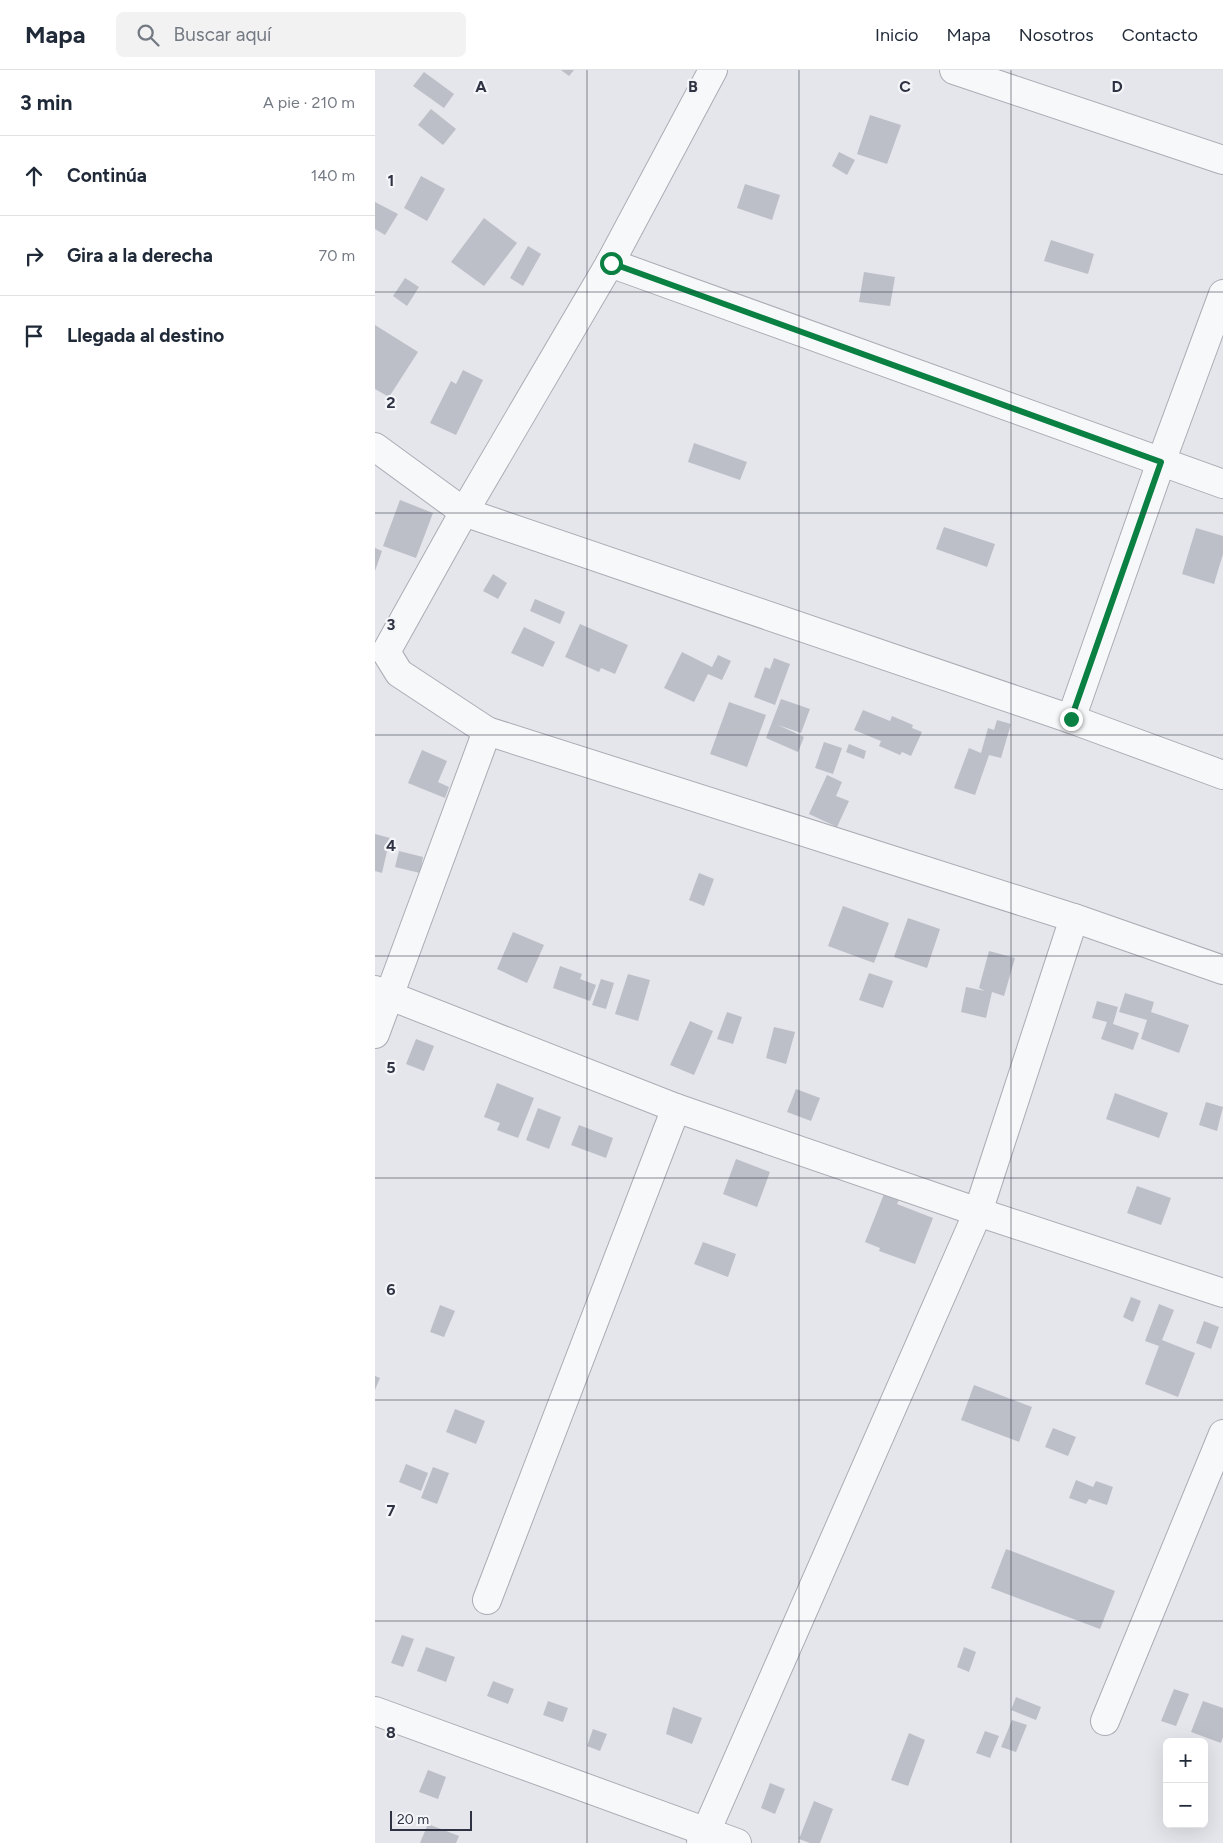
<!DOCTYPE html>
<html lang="es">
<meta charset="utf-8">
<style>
body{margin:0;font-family:Figtree,sans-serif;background:#f2f2f3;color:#1f2937}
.controls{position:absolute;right:15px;bottom:15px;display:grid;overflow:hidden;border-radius:8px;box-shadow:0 5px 20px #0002}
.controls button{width:45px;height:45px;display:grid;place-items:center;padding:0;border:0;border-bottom:1px solid #e0e1e3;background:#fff;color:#1f2937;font:25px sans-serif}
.scale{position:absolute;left:15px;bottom:12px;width:82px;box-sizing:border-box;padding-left:5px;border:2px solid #2e3242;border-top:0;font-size:14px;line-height:18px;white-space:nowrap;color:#2e3242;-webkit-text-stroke:4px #f4f5f8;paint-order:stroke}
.stop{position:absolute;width:15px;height:15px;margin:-11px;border:4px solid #0b8043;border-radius:50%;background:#fff}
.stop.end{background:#0b8043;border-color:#fff;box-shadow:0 1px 5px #0008}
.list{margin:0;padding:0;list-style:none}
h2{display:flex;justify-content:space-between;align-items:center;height:65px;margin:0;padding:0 20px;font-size:21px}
h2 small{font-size:16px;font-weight:400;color:#747a83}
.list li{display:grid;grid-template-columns:32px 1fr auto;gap:15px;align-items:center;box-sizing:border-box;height:80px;padding:0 20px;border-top:1px solid #e0e1e3}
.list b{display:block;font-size:19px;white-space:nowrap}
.list em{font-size:16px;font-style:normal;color:#747a83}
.icon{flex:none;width:28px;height:28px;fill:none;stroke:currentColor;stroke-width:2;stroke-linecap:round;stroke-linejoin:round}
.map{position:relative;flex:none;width:848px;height:1773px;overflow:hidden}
header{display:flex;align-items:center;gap:30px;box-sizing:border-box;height:70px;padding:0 25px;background:#fff;border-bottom:1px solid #e0e1e3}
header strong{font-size:24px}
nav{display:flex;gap:28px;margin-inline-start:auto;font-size:18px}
.search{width:350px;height:45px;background:#f2f2f3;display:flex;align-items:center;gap:12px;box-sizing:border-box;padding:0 18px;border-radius:8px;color:#747a83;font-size:19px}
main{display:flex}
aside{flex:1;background:#fff}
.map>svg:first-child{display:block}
</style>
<header>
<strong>Mapa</strong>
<div class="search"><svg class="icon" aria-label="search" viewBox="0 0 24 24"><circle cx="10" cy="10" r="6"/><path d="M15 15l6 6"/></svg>Buscar aquí</div>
<nav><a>Inicio</a><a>Mapa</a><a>Nosotros</a><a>Contacto</a></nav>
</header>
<main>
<aside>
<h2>3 min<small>A pie · 210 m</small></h2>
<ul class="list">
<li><svg class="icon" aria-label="ahead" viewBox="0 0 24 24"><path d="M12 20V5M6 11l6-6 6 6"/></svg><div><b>Continúa</b></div><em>140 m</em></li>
<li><svg class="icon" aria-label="right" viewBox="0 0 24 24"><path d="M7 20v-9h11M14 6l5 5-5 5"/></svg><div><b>Gira a la derecha</b></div><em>70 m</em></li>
<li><svg class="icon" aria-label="arrive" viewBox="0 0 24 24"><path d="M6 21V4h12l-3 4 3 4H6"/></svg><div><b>Llegada al destino</b></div></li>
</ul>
</aside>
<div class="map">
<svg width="848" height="1773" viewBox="0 0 848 1773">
<rect width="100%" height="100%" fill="#e5e6eb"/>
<g fill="#bcbfc7">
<polygon points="186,0 199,0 194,6"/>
<polygon points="49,2 79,24 69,38 38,16"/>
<polygon points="56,39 81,59 68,75 43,55"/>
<polygon points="495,45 526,55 512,94 482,84"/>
<polygon points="464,82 480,90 472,105 457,96"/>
<polygon points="46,106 70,119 52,151 29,138"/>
<polygon points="370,114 405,125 397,150 362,138"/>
<polygon points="0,132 23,144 10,165 0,159"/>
<polygon points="109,148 142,173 109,216 76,192"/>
<polygon points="676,170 719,184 713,204 669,191"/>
<polygon points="153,176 166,184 148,216 135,208"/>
<polygon points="489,202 520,207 515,236 484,232"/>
<polygon points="30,208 44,217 32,236 18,226"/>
<polygon points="0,255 43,282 14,327 0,319"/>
<polygon points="88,300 108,310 81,365 55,353 76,311 81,314"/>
<polygon points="319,373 372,392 365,410 313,392"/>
<polygon points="25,430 58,443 41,488 8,476"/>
<polygon points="569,457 620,474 612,497 561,479"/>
<polygon points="821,458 848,466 848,484 839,514 807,504"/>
<polygon points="0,478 7,481 0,501"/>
<polygon points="118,504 132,513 123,529 108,521"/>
<polygon points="160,529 190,542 185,554 155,541"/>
<polygon points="205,554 253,575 240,604 226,598 224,602 190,587"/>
<polygon points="149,557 180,572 168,597 136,583"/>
<polygon points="307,582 337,597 343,585 356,591 347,610 333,604 319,632 289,618"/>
<polygon points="399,588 415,594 400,635 379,627 390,597 395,599"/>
<polygon points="406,629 435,639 426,663 403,655 429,667 423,682 391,668"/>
<polygon points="354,632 391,645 372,697 335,684"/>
<polygon points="488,640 515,651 517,646 538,655 537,658 547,662 536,686 527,682 525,685 504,676 506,671 479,660"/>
<polygon points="622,650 636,654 626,688 614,685 600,725 579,718 594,678 606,683 613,658 619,660"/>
<polygon points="449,672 467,678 458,704 440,698"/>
<polygon points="474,674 491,681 489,689 471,682"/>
<polygon points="47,680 72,691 63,712 74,717 70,728 33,713"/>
<polygon points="452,705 467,712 461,726 474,731 462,757 434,744"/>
<polygon points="0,764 15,768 7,803 0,801"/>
<polygon points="24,781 48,787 45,803 20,797"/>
<polygon points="324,803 339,809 329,836 314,830"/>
<polygon points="468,836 514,853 499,893 453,876"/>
<polygon points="533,848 565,859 552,898 519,887"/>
<polygon points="138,862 169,875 152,913 122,899"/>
<polygon points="614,881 640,888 629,926 617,922 611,948 586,942 591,917 610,921 604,918"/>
<polygon points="185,896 207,904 205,909 221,915 215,931 178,918"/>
<polygon points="494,903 518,911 508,938 484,930"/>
<polygon points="253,904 275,910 263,951 240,944"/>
<polygon points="226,909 239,913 231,939 217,935"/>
<polygon points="750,923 779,932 776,942 814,955 804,983 766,969 772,950 744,942"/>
<polygon points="722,931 743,937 738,954 764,963 758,980 726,969 732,952 717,948"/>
<polygon points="352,942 367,947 358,974 342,969"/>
<polygon points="315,951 338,961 319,1005 295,995"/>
<polygon points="399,957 420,962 411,994 391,988"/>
<polygon points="41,969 59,976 49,1001 31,994"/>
<polygon points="122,1013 159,1028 143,1068 122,1060 125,1053 109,1047"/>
<polygon points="421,1019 445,1028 436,1051 412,1042"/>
<polygon points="740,1023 793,1043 784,1068 731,1049"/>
<polygon points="831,1032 848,1037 842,1061 824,1055"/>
<polygon points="163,1038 186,1047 174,1079 151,1070"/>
<polygon points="204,1055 238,1068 231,1088 196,1075"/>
<polygon points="361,1089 395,1102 382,1137 348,1124"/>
<polygon points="762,1116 796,1128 786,1155 752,1143"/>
<polygon points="509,1124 524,1130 522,1134 558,1148 540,1194 504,1181 505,1178 490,1172"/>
<polygon points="328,1172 361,1184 353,1207 319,1194"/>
<polygon points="756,1227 766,1231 758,1252 748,1247"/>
<polygon points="784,1234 799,1240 787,1270 820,1283 803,1327 770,1314 784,1276 770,1271"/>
<polygon points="65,1235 80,1241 69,1267 55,1262"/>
<polygon points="829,1251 844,1257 836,1279 821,1273"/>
<polygon points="0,1306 5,1308 0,1320"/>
<polygon points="599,1315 657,1337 644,1372 586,1350"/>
<polygon points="80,1339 110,1351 101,1374 71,1362"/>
<polygon points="678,1358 701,1367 693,1386 670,1377"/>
<polygon points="31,1394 53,1403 46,1421 24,1412"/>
<polygon points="58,1397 74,1403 62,1434 46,1428"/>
<polygon points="701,1410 718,1417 721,1411 738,1417 732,1435 714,1429 711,1434 694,1428"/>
<polygon points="631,1479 740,1521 725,1559 616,1518"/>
<polygon points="27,1565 39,1569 28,1597 16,1593"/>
<polygon points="51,1577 80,1587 71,1612 42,1601"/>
<polygon points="589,1577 601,1582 594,1602 582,1597"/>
<polygon points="118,1611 139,1619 133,1634 112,1626"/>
<polygon points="799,1619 814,1624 801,1656 786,1651"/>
<polygon points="641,1627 666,1637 661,1650 636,1640"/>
<polygon points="173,1631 193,1638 188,1652 168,1645"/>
<polygon points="828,1631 848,1638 848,1667 846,1673 816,1662"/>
<polygon points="298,1637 327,1648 317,1674 291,1664"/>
<polygon points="637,1650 652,1655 641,1682 626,1677"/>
<polygon points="218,1659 232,1664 225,1681 212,1676"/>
<polygon points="610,1661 624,1666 615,1688 601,1683"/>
<polygon points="534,1663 550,1670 533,1716 516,1710"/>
<polygon points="53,1700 71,1707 63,1729 44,1722"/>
<polygon points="395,1713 410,1719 400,1744 386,1738"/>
<polygon points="439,1731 458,1739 445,1773 435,1773 424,1769"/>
<polygon points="53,1754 84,1766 81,1773 45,1773"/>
</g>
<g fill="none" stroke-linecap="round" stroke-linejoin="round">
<g stroke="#aaacb5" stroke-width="30">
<g id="minor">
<polyline points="579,0 848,90"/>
<polyline points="235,193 848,414"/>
<polyline points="0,377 89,442 696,649 848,705"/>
<polyline points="696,649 786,392 848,224"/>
<polyline points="112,661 699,848 848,900"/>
<polyline points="0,920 301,1038 603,1142 848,1223"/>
<polyline points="0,964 112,661 24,603 11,582 89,442 235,193 338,0"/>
<polyline points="112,1530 301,1038"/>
<polyline points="0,1641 362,1773"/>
<polyline points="730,1651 848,1364"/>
<polyline points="326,1773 603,1142 699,848"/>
</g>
</g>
<use href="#minor" stroke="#f7f8fa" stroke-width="28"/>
</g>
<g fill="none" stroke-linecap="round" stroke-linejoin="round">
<polyline stroke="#0b8043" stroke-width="6" points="236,193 786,392 696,649"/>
</g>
<path fill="none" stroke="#2e3242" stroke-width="1" stroke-opacity="0.55" d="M212 0V1773M424 0V1773M636 0V1773M0 222H848M0 443H848M0 665H848M0 886H848M0 1108H848M0 1330H848M0 1551H848"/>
<g font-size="16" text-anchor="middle" font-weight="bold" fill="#2e3242" stroke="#f4f5f8" stroke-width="4.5" stroke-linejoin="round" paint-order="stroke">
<text x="106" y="22">A</text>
<text x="318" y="22">B</text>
<text x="530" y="22">C</text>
<text x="742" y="22">D</text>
<text x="16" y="116">1</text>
<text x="16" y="338">2</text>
<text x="16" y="560">3</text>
<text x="16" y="781">4</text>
<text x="16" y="1003">5</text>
<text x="16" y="1225">6</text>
<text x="16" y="1446">7</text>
<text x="16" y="1668">8</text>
</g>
</svg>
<div class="controls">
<button>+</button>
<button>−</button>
</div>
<div class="scale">20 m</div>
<div class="stop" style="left:236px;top:193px"></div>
<div class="stop end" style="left:696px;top:649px"></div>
</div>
</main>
